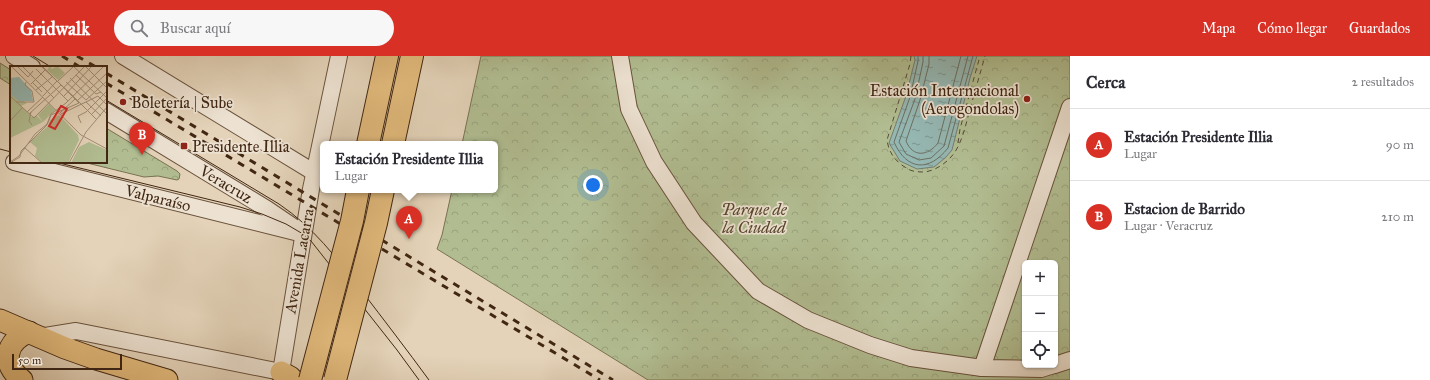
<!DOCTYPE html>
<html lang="es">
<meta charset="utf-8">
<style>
body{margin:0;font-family:"IM FELL Great Primer",serif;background:#f7f7f7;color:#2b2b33}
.controls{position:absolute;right:12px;bottom:12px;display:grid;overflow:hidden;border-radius:6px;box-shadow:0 1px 3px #0004}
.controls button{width:36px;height:36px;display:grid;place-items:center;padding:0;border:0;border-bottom:1px solid #e1e1e2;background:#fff;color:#2b2b33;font:20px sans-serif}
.scale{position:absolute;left:12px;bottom:10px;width:110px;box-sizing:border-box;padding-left:4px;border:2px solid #412713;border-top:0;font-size:11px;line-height:14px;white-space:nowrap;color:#412713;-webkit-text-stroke:3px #ede2d2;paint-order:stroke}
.you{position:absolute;left:593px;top:129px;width:14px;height:14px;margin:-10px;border:3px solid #fff;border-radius:50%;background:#1a73e8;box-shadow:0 0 0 6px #1a73e833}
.badge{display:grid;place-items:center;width:26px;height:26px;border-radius:50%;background:#d93025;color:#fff;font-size:13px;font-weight:700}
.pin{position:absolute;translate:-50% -33px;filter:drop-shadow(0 1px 2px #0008)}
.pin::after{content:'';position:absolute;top:21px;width:14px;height:12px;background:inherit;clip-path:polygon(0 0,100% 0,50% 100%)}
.popup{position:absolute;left:320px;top:85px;width:178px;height:52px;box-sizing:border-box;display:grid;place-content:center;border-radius:6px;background:#fff;filter:drop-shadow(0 1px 3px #0005);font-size:13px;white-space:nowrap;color:#7c7c81}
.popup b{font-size:15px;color:#2b2b33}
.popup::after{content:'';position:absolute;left:50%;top:100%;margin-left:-8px;border:8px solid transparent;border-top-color:#fff}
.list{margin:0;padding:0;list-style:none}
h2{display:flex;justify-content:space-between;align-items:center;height:52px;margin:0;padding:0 16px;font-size:17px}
h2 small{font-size:13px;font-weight:400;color:#7c7c81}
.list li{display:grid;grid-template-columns:26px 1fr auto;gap:12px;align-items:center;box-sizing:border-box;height:72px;padding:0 16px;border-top:1px solid #e1e1e2}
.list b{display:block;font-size:15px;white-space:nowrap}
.list p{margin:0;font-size:13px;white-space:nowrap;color:#7c7c81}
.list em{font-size:13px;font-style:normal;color:#7c7c81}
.icon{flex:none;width:22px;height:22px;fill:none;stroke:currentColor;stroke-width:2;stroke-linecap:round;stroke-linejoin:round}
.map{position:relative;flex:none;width:1070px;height:324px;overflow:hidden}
header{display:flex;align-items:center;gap:24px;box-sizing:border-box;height:56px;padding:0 20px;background:#d93025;color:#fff}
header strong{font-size:19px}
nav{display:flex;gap:22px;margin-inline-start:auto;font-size:14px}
.search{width:280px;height:36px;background:#f7f7f7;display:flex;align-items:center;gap:10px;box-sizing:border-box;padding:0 14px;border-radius:22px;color:#7c7c81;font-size:15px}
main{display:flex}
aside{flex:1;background:#fff}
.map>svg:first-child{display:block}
</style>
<header>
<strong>Gridwalk</strong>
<div class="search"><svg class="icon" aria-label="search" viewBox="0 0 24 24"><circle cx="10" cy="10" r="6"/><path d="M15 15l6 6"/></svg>Buscar aquí</div>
<nav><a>Mapa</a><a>Cómo llegar</a><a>Guardados</a></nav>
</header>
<main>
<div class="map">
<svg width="1070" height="324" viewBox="0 0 1070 324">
<defs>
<pattern id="park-crowns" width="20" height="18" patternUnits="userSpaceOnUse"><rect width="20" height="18" fill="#b1bd91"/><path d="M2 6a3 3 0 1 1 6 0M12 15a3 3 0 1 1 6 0" fill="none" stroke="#99a27c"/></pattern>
<pattern id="water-ripples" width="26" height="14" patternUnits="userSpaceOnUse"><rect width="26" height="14" fill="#95b7b2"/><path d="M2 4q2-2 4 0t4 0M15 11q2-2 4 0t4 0" fill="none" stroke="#7b9590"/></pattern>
</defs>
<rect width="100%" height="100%" fill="#e4d3b9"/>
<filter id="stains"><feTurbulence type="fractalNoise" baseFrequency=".005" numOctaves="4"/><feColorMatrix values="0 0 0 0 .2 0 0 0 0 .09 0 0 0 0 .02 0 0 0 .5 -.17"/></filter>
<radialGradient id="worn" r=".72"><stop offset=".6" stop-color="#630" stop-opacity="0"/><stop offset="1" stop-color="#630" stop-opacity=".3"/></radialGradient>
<g fill="url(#park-crowns)" stroke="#797252" fill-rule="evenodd">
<path d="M481 0H1070V324H648L437 193 442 179 452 134H495V88H462ZM1025 207H1055V309H1025Z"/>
<polygon points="0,7 11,14 11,29 0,22"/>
<polygon points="106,72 177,115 180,118 179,123 177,124 158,120 144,121 83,106 106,106"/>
</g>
<polygon fill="url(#water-ripples)" stroke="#737d72" points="914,0 977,0 970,22 952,94 945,102 934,111 917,113 900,105 889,87 906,40 915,4"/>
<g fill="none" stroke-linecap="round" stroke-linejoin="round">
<g stroke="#6b6f62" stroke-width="1">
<path d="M918 0V5L910 41 894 86C907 115 929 116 948 92L973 0"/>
<polyline points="923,0 923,6 915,43 899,86 906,98 919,104 931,102 944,90 968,0"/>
<path d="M929 0V8L920 44 906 85C913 102 928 100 938 87L961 0"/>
</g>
<g stroke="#564b3b" stroke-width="1" stroke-dasharray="5 4" stroke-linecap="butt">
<path d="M911 0 910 8 887 84C889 99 898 108 910 114 915 116 920 116 925 116 937 114 948 106 955 96 963 83 966 68 970 53 975 35 980 18 985 0"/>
<polyline points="958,87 960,73 980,0"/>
</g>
<g stroke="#6a523c" stroke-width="18">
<g id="minor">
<polyline points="14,0 32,11"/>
<polyline points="123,0 315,117"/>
<polyline points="620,0 629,53 654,106 694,167 758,235 808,264 870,289 911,302 982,312 1041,313 1054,309"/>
<polyline points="106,55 267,153 295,172"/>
<polyline points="14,106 303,178"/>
<polyline points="39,281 76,275 281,316 311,133 339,0"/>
<polyline points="1055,309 1070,304"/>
<polyline points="982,312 1070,51"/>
</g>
</g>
<g stroke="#412713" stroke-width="23">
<g id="major">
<polyline points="0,264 65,292 96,303 167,324"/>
<polyline points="281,316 290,321 293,324"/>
<path d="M22 324C1 308 5 286 29 276"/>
</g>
</g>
<g stroke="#412713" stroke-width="24">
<g id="highway">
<polyline points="368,88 387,0"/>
<polyline points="393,88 412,0"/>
</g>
</g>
<use href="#minor" stroke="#ede2d2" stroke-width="16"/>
<use href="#major" stroke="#e2ba7c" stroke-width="21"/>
<use href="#highway" stroke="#e2ba7c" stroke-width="22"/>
<g stroke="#412713" stroke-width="1">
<polyline points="33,0 51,11"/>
<path d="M106 44 279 148C313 171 337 202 361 234 384 264 407 294 429 324"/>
<polyline points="0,93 11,96"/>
<polyline points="55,106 240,151 262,158 286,168 303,178 311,185 397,294 419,324"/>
</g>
<g stroke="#412713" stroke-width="3" stroke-dasharray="7 7" stroke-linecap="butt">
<polyline points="62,0 80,11"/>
<polyline points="77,0 96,11"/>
<polyline points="106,17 613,324"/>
<polyline points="106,27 600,324"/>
</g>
<g stroke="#412713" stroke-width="24" stroke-linecap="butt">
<g id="highway-bridge">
<polyline points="310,324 352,165 358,134"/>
<polyline points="335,324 376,167 383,134"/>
</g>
</g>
<use href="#highway-bridge" stroke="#e2ba7c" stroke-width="22"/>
</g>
<g fill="#8f2418" stroke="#ede2d2" stroke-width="1.5">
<circle cx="1027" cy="43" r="4"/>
<circle cx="123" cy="46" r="4"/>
<rect x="180" y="86" width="8" height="8" rx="2"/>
</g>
<g text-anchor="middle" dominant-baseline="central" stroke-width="3.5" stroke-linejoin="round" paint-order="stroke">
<g font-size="16" fill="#412713" stroke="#ede2d2" text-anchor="start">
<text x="1019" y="34" text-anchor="end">Estación Internacional<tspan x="1019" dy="18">(Aerogondolas)</tspan></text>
<text x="131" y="46">Boletería | Sube</text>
<text x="192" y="90">Presidente Illia</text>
</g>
<g font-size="16" fill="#412713" stroke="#ede2d2">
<text transform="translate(226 128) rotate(31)">Veracruz</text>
<text transform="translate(158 142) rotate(14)">Valparaíso</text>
<text transform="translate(299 205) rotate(-80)">Avenida Lacarra</text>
</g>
<g font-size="16" font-style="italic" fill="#57452c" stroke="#ede2d2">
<text x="754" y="153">Parque de<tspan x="754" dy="18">la Ciudad</tspan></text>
</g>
</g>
<g transform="translate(10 10)">
<rect width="97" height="97" fill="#e4d3b9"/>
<path d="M0 28 17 37 11 40 19 48 21 47V51L27 50 33 56 0 72ZM49 49 68 69 69 74 58 97H32L25 90 27 82 20 76 38 60 40 54ZM79 76 97 84V97H61L69 81Z" fill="#b1bd91"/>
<path d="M40 0 42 3 47 0 55 7 48 14 37 4ZM39 38 45 44 33 56 28 49ZM6 49 13 65 0 72V56Z" fill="#b1bd91"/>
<path d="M9 11 21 24 23 35H9L0 28V12Z" fill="#95b7b2"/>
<path fill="none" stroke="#a38e77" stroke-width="1" d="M1 0 71 69 97 83M7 0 18 11 23 5M12 0 44 32M31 0 63 30M63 0 97 32M75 0 97 22M26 3 58 35M66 9 86 28 91 26M60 12 96 47M48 15 63 1M22 16 32 26M56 16 76 34 97 15M21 18 35 4M26 24 42 11M0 30 24 52 75 0M33 30 47 15M54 30 82 0M63 30 87 54M82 33 88 30 97 39M67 35 97 7M6 36H24L22 25 15 19 16 16M76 36 91 50M17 46 33 31M21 46 19 55 22 59M50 47 65 33M19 48 51 19M51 48 82 33M82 48 97 32M0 55 12 42M71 57 68 50 76 46 97 25M15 82 32 97M0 96 9 90 25 68 37 58 41 48 56 37 94 0M0 97 10 91 11 85 37 59 41 49 69 37 32 0M59 97 76 66 97 41"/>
<path fill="#d62828" fill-opacity="0.15" stroke="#d62828" stroke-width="2" d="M51 40 57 43 45 63 39 60Z"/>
<rect width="97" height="97" fill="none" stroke="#412713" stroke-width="2"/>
</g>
<rect width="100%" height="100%" filter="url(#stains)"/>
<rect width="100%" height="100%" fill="url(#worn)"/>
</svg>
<div class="controls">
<button>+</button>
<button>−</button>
<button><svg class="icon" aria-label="locate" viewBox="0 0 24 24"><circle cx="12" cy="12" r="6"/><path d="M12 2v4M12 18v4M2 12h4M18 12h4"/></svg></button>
</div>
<div class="scale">50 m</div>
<div class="you"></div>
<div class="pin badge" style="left:409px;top:183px">A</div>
<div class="popup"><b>Estación Presidente Illia</b>Lugar</div>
<div class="pin badge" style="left:142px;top:99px">B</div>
</div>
<aside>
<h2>Cerca<small>2 resultados</small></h2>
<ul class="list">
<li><span class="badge">A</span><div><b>Estación Presidente Illia</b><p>Lugar</p></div><em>90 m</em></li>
<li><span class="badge">B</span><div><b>Estacion de Barrido</b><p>Lugar · Veracruz</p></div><em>210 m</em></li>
</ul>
</aside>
</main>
